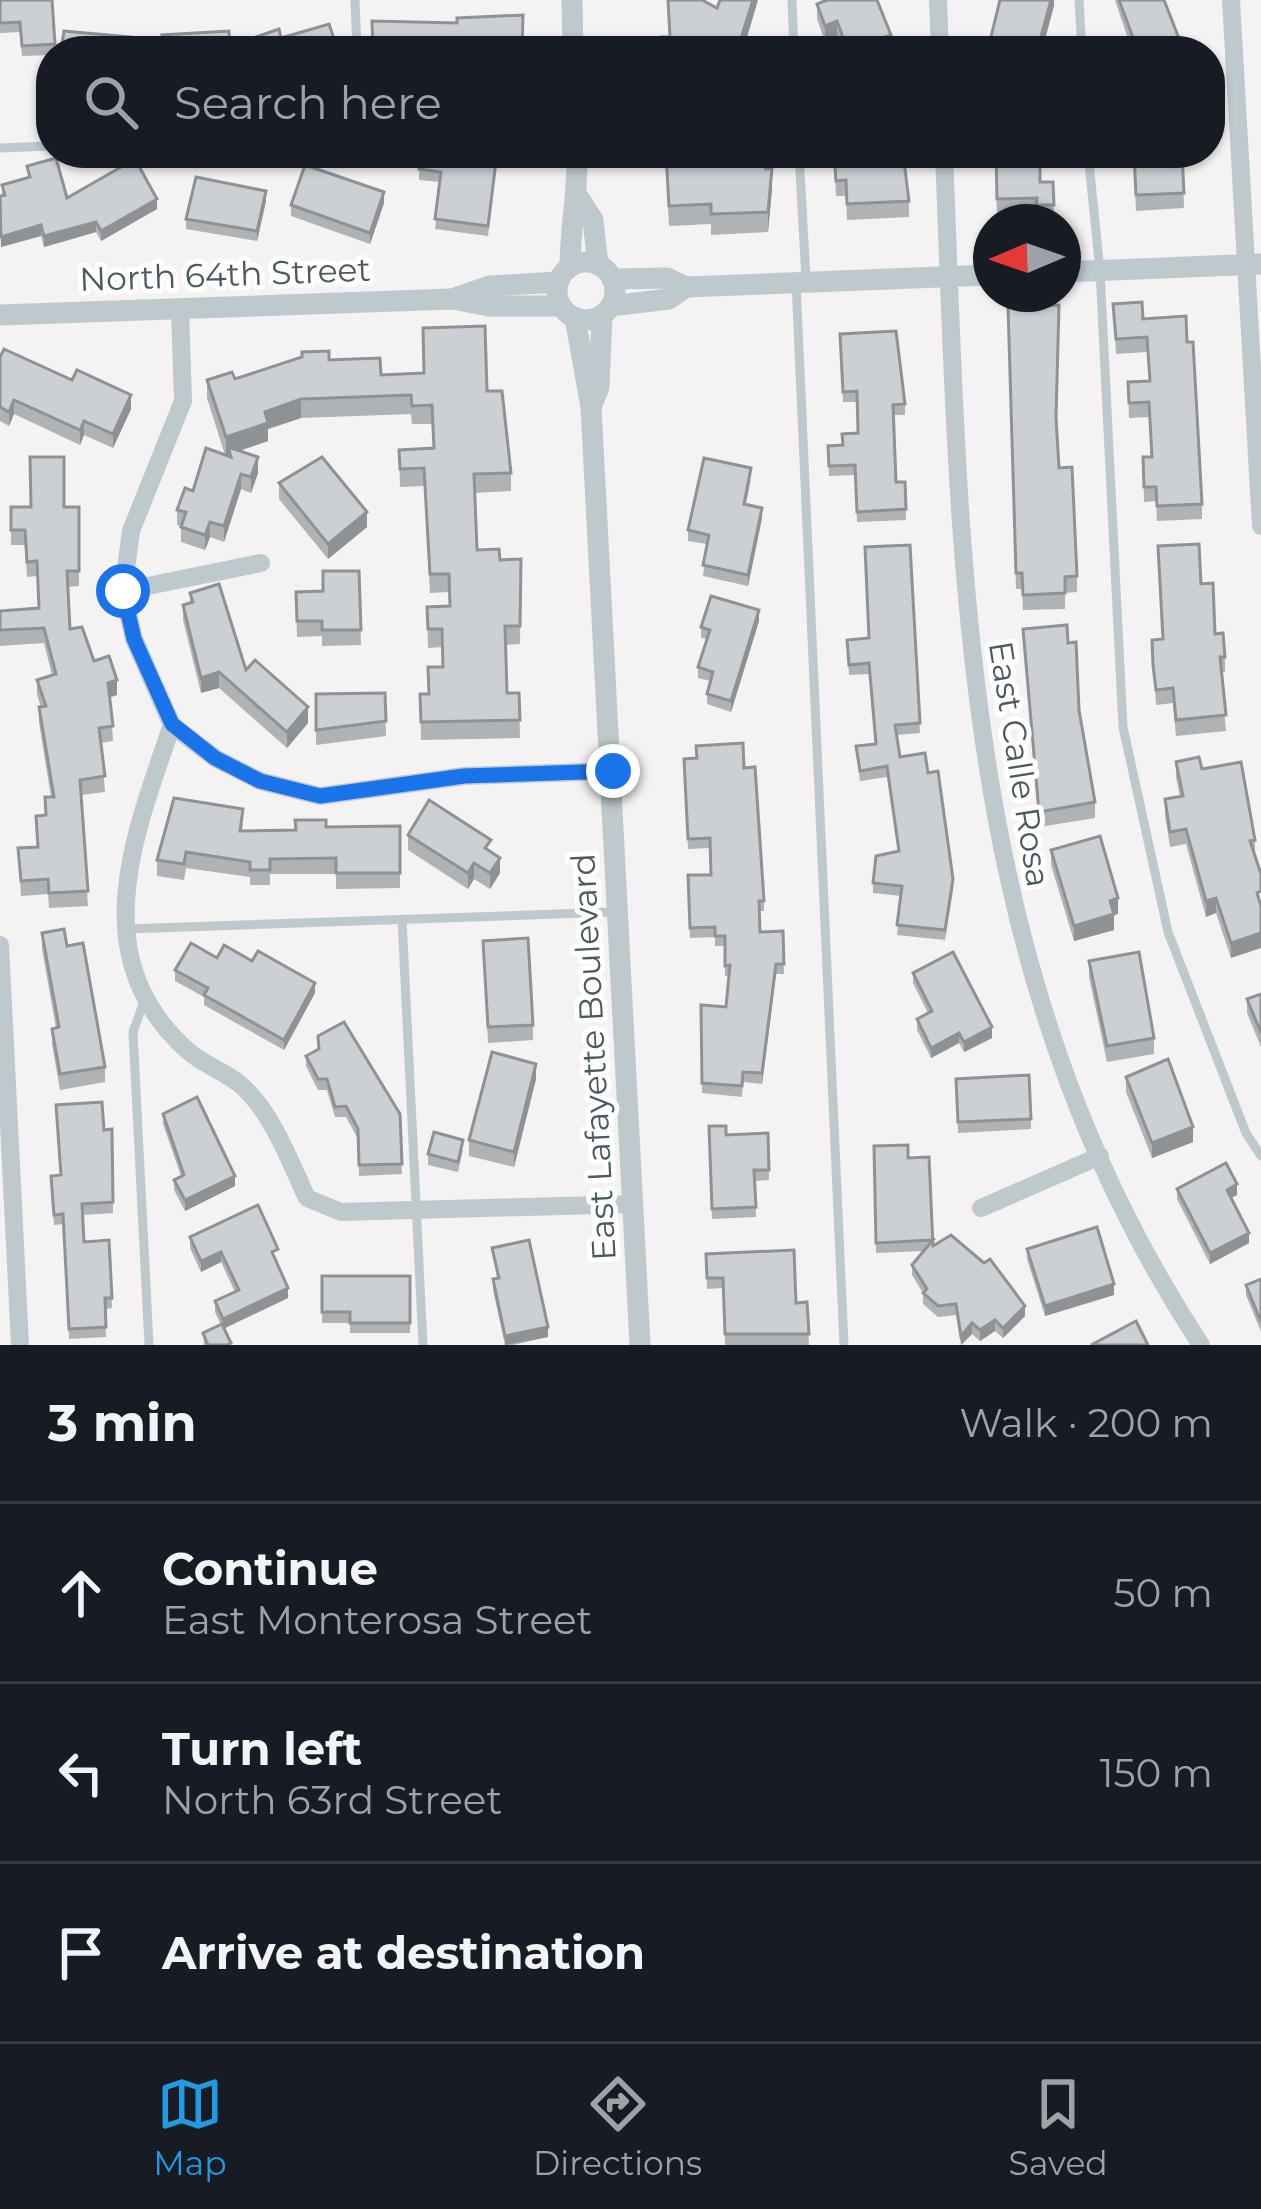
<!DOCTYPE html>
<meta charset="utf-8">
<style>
body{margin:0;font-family:Montserrat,sans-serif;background:#242831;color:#f1f3f6}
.compass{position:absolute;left:973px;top:204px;width:108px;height:108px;border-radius:50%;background:#171b24;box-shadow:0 3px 9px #0004;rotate:268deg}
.stop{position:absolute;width:36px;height:36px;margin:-27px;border:9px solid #1a73e8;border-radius:50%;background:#fff}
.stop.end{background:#1a73e8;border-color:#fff;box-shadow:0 3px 12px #0008}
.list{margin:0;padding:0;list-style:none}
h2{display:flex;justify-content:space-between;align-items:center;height:156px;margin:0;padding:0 48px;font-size:51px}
h2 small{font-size:39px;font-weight:400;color:#9ea1a6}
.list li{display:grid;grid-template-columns:78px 1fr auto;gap:36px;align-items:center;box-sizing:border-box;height:180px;padding:0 48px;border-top:3px solid #363941}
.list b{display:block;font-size:45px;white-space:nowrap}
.list p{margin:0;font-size:39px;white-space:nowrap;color:#9ea1a6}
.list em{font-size:39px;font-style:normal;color:#9ea1a6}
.icon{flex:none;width:66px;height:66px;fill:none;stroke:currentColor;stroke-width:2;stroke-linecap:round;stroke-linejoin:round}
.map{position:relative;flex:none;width:1261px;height:1345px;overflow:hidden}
.search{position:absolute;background:#171b24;box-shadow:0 3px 9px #0004;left:36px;right:36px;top:36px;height:132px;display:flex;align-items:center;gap:30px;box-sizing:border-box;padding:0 42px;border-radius:48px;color:#9ea1a6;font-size:45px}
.sheet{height:696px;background:#171b24}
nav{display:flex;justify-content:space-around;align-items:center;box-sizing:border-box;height:168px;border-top:3px solid #363941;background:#171b24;font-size:33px;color:#9ea1a6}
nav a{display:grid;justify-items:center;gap:6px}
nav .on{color:#219adf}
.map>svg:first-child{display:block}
</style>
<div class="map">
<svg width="1261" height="1345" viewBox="0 0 1261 1345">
<rect width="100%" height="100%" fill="#f4f2f2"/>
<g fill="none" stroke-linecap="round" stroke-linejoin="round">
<g stroke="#bec9ce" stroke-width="9">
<polyline points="355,0 357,51"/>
<polyline points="792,0 794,51"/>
<polyline points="1079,0 1082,51"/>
<polyline points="0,148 51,146"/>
<polyline points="799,153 806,279"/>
<polyline points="1088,153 1100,271 1123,727 1168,932 1246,1133 1261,1156"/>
<polyline points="796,283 844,1345"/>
<polyline points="402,919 423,1345"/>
<polyline points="127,929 614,912"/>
<polyline points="145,999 133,1032 149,1345"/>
</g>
<g stroke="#bec9ce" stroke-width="18">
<polyline points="938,0 940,51"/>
<polyline points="1231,0 1261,526"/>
<path d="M944 153C961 576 959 976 1201 1345"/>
<path d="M180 308 183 401 131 531 123 591 134 639 172 725C134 836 83 958 188 1051 204 1065 226 1072 242 1086 273 1114 290 1162 307 1198L341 1212 633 1204"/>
<polyline points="123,591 261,563"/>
<polyline points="172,725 215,758 260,781 320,796 464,776 613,771"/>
<polyline points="0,945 20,1345"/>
<polyline points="981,1208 1100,1156"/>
</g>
<g stroke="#bec9ce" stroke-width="21">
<polyline points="572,0 573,51"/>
<polyline points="579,198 593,220 598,265"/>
<circle cx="586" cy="291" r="29"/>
<path d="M570 267C570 228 578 193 577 153"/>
<polyline points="1063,272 1261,264"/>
<polyline points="612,279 667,278 686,287 991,275"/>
<polyline points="452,299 490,286 558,282"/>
<polyline points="611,306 669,299 686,287"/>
<polyline points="0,315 452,299 489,306 561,306"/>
<polyline points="575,318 591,407 640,1345"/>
<polyline points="591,407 599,387 602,315"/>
</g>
</g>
<g fill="#afb3b6">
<polygon points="0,0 52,0 55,51 51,51 51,55 22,56 20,32 0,33"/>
<polygon points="1115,0 1164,0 1180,51 1132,51"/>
<polygon points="817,4 890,51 842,51 837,37 825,42 817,19"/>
<polygon points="665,153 723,153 724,159 766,169 772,189 768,232 711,235 711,224 669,226"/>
<polygon points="834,153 909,201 909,217 847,220 846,196 836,196"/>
<polygon points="995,153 1040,182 1053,182 1054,221 1036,221 1036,213 997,214"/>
<polygon points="1121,153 1182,153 1184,208 1136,211 1134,166 1121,167"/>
<polygon points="497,162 488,236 435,229 440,182 419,180 419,169"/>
<polygon points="27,166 67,198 157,209 101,241 96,232 44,247 41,236 1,247 0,196 2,196 2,185 28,178"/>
<polygon points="266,201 257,241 186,229 186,219"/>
<polygon points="384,203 370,244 291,216 291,205"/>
<polygon points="1113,304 1143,319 1202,504 1202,519 1157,521 1156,501 1144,502 1143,457 1151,457 1149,417 1129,418 1128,382 1149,381 1147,352 1116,354"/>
<polygon points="1008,306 1056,422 1059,468 1077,576 1077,592 1065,593 1065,609 1023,610 1022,589 1016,589"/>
<polygon points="840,334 905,404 905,415 894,415 896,482 905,482 906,520 857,522 855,475 829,476 828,446 842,445 858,433 857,402 843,402"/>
<polygon points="0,357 131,409 113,448 84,435 80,445 14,414 9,426 0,421"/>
<polygon points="329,360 381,375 487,391 511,473 511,491 474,493 477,550 500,560 521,559 520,644 506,645 507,693 519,693 520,738 421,740 420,694 428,694 443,667 442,647 428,648 427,607 450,606 449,592 430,593 424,486 400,487 399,450 433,448 432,424 412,424 411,414 301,418 268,429 268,441 239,451 258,473 251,493 241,489 224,542 210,537 205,550 181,542 181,526 177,525 177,510 225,455 207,398 207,380 235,379"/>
<polygon points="751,479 746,504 762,518 748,586 703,576 707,544 688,541 688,530"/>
<polygon points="279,483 367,527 328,559 279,499"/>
<polygon points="11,507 79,507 79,586 68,587 70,629 94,661 117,695 110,697 113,741 101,743 105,792 81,795 88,906 49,908 48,894 21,896 18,848 37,847 36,816 45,816 45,797 51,797 39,722 39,707 41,707 37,695 37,680 52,675 44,643 0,646 0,611 38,608 37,576 27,577 25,545 11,545"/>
<polygon points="910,545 920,733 897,735 900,757 928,773 953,890 945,940 897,935 901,896 873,893 873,883 898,851 887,777 860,781 856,746 875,744 869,674 849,675 847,640 869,638"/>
<polygon points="359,571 361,645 322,646 322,636 297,637 296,592 323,591"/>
<polygon points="1201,584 1215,634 1225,657 1225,672 1221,672 1226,731 1176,736 1173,703 1156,705 1152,640 1162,639"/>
<polygon points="190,593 246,670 308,723 287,748 219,688 201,693 183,620 183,605 190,603"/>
<polygon points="759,621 731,712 707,704 707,694 710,681 698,678 698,667 707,639 701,638 701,627"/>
<polygon points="1023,629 1079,710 1095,802 1095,818 1039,827"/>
<polygon points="385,693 386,736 316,745 316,694"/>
<polygon points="684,759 744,768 764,901 764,911 759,911 760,932 783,931 784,974 776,974 762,1084 743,1082 742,1097 702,1093 701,1005 726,1007 729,976 725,976 725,946 715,946 715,937 690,938 688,875 711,875 710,848 688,849"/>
<polygon points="1176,762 1202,769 1255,840 1255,855 1231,958 1216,913 1206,917 1186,844 1170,847 1165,815 1165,799 1180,797 1176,777"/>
<polygon points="243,824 242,831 296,830 326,827 400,826 400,888 336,889 336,874 270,874 270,885 250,885 250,877 186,868 184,880 157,876 157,860"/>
<polygon points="408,835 491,852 500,873 490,889 474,879 468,889 408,850"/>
<polygon points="1051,850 1118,914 1114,915 1114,930 1074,941 1051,865"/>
<polygon points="42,933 67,946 105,1067 105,1082 60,1090 52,1044 52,1029 56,1028 42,949"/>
<polygon points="483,941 533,1025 533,1040 488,1043"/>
<polygon points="217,958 315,993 284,1050 204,1005 204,997 175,981 175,970"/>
<polygon points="1089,961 1154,1038 1154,1054 1107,1062 1089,977"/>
<polygon points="913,973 992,1038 964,1052 959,1043 931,1058 917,1030 917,1019 928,1013 913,983"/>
<polygon points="1261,994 1261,1047 1247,1013 1247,999"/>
<polygon points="306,1056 400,1114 402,1174 359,1176 358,1139 346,1117 335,1117 327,1090 318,1090 306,1066"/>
<polygon points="1029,1075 1031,1129 958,1133 956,1079"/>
<polygon points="1126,1077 1193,1142 1152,1158 1126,1092"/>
<polygon points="536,1079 514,1167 469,1156 469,1140"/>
<polygon points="163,1114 235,1186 185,1211 174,1190 174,1180 181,1176 163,1124"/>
<polygon points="709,1126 726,1135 768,1133 769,1180 755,1181 756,1217 712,1219"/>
<polygon points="112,1129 113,1213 83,1215 84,1242 109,1240 112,1308 105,1309 106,1337 69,1339 63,1224 54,1225 51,1186 104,1130"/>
<polygon points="874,1146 908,1158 933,1246 1025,1316 1003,1338 995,1331 980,1341 972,1334 961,1345 956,1315 938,1317 923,1304 923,1293 912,1275 912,1265 924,1251 876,1253"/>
<polygon points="463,1150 458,1172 428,1165 428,1154"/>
<polygon points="1177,1189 1237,1195 1231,1198 1249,1243 1210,1264 1177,1199"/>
<polygon points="190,1237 278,1259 276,1260 288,1298 224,1328 231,1345 204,1345 203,1333 221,1325 215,1312 215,1301 235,1292 221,1262 201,1272 190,1248"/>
<polygon points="492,1248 548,1337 513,1345 505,1345 493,1290 493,1279 497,1278"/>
<polygon points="1027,1249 1114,1295 1045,1316 1027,1259"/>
<polygon points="706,1254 796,1303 807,1302 809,1345 725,1345 723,1288 707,1289"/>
<polygon points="322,1276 410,1276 410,1333 350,1333 350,1323 322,1323"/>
<polygon points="1261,1279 1261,1332 1246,1295 1246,1285"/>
</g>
<g fill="#8f9294">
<polygon points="753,0 758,0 743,51 737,51"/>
<polygon points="1051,0 1054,0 1054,6 1042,51 1037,51"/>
<polygon points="837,21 837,37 825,42 825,26"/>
<polygon points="1180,41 1180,51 1155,51"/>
<polygon points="772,168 772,189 768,232 768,212"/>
<polygon points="266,191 266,201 257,241 257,231"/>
<polygon points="384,192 384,203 370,244 370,233"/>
<polygon points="157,199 157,209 101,241 101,231"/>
<polygon points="96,222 96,232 44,247 44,236"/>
<polygon points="41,225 41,236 1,247 1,237"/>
<polygon points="131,395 131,409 113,448 113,434"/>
<polygon points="301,399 301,418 268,429 268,441 230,454 228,447 228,455 226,455 226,437 265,412"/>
<polygon points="14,400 14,414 9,426 9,412"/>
<polygon points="84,421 84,435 80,445 80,430"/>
<polygon points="258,457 258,473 251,493 251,477"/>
<polygon points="241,474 241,489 224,542 224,526"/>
<polygon points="762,508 762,518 748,586 748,575"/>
<polygon points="367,512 367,527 328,559 328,544"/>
<polygon points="210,522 210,537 205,550 205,535"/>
<polygon points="759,610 759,621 731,712 731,701"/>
<polygon points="219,672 219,688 201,693 201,678"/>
<polygon points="117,680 117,695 108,698 108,683"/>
<polygon points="308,707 308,723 287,748 287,732"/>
<polygon points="500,858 500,873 490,889 490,873"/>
<polygon points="474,863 474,879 468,889 468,873"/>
<polygon points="1118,898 1118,914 1114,915 1114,930 1074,941 1074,926 1110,901"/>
<polygon points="1216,898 1216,913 1206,917 1206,901"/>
<polygon points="1261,933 1261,948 1231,958 1231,943"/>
<polygon points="776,964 776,974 762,1084 762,1073"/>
<polygon points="315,983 315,993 284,1050 284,1040"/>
<polygon points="992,1027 992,1038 964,1052 964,1042"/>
<polygon points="959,1033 959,1043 931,1058 931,1048"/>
<polygon points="536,1064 536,1079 514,1167 514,1152"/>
<polygon points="1193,1127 1193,1142 1152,1158 1152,1143"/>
<polygon points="235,1176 235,1186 185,1211 185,1200"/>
<polygon points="1237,1184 1237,1195 1227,1200 1227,1190"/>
<polygon points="1249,1233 1249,1243 1210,1264 1210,1253"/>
<polygon points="221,1252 221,1262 201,1272 201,1261"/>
<polygon points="1114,1284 1114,1295 1045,1316 1045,1306"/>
<polygon points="288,1288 288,1298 223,1329 223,1319"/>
<polygon points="1025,1306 1025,1316 1003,1338 1003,1328"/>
<polygon points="995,1320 995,1331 980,1341 980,1330"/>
<polygon points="972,1323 972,1334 961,1345 961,1336"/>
<polygon points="548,1327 548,1337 505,1345 505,1336"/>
</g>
<g fill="#ccd0d4" stroke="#8f9294" stroke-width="3">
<polygon points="0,0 52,0 55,44 22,46 20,22 0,23"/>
<polygon points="668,0 702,0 717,8 720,0 753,0 737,51 661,51 661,37 670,37"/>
<polygon points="827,0 877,0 891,35 885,37 890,51 848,51 837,21 825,26 817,4"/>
<polygon points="1000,0 1051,0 1037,51 997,51 998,47 989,45"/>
<polygon points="1119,0 1164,0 1180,41 1155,51 1138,51"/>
<polygon points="523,15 522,51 373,51 372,21 457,23 457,18"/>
<polygon points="329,24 338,51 260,51 256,37 279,29 281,38"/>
<polygon points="64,31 163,40 162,35 229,31 230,51 61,51"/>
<polygon points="421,153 497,153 488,226 435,219 441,172 419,169"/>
<polygon points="666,153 723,153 724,159 766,157 766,169 772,168 768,212 711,214 711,204 669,206"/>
<polygon points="834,153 903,153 909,201 847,204 846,180 836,181"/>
<polygon points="996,153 1040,153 1040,182 1053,182 1054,205 1036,205 1037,198 997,199"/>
<polygon points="1134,153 1182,153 1184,193 1136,195"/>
<polygon points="56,158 67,198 135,159 157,199 101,231 96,222 44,236 41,225 1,237 0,196 5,195 2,185 30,177 27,166"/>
<polygon points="305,165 384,192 370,233 291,205"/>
<polygon points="196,177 266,191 257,231 186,219"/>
<polygon points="1142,302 1143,319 1186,316 1187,342 1193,342 1202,504 1157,506 1156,487 1144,487 1143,457 1152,457 1149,402 1129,403 1128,382 1150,381 1147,337 1116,339 1113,304"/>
<polygon points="1059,305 1056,417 1059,468 1072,467 1077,576 1065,577 1065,593 1023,595 1022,573 1016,573 1008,306"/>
<polygon points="485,326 487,391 502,391 511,473 474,474 477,550 499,549 500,560 521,559 520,626 505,626 507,693 519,693 520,720 421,722 420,694 429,694 428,667 443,667 442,629 428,629 427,607 450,606 449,574 430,574 424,468 400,469 399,450 434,448 432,405 412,406 411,395 301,399 265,412 268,423 226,437 207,380 232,372 235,379 302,357 302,352 329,351 329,360 380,358 381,375 424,373 423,328"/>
<polygon points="896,331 905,404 893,405 896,482 905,482 906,509 857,512 855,465 829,466 828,446 843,445 842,434 858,433 857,391 843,392 840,334"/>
<polygon points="4,349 72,380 77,370 131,395 113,434 84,421 80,430 14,400 9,412 0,407 0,357"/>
<polygon points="228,447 258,457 251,477 241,474 224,526 210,522 205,535 181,527 186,512 177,510 185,488 193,491 206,448 231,457"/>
<polygon points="30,457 64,457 64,507 79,507 79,571 67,571 70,629 82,627 94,661 109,656 117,680 108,683 113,726 99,728 105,776 80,780 88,891 49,893 48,879 21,881 18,848 38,847 36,816 46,815 45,797 54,797 39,707 46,706 37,680 56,674 44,628 0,630 0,611 39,608 37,561 27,562 25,530 11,530 11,507 31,507"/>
<polygon points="322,457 367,512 328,544 279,483"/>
<polygon points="704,458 751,468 744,504 762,508 748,575 703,565 709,535 688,530"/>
<polygon points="1199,544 1201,584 1213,583 1215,634 1223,633 1225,657 1220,657 1226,715 1176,720 1173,688 1156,690 1153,665 1152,640 1163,639 1158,546"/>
<polygon points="910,545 920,723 895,725 900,757 925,753 928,773 938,771 953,879 945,930 897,925 902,886 873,883 876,856 899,851 887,766 860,771 856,746 876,744 869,663 849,665 847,640 869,638 865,547"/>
<polygon points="323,571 359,571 361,630 322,630 322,621 297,621 296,592 323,591"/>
<polygon points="219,584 246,670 255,660 308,707 287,732 219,672 201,678 183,605 193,602 190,593"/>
<polygon points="711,596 759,610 731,701 707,694 713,672 698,667 710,630 701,627"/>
<polygon points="1067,625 1068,643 1076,642 1079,710 1095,802 1039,812 1023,629"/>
<polygon points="385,693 386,721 316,730 316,694"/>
<polygon points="743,743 744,768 755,767 764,901 759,901 760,932 783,931 784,964 776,964 762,1073 743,1072 742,1086 702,1083 701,1005 726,1007 730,965 725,966 725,936 715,936 715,927 690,928 688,875 711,875 710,838 688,839 684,759 697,758 696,746"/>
<polygon points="1199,757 1202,769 1241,762 1255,840 1250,841 1261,874 1261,891 1257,893 1261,906 1261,933 1231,943 1216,898 1206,901 1186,829 1170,832 1165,799 1183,796 1176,762"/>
<polygon points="174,798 243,809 240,831 296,830 295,820 326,820 326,827 400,826 400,873 336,873 336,858 270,859 270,870 250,870 250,862 186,852 184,864 157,860"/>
<polygon points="429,800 491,840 485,848 500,858 490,873 474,863 468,873 408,835"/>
<polygon points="1100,836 1118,898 1110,901 1114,914 1074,926 1051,850"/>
<polygon points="64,929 67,946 83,943 105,1067 60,1074 52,1029 59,1027 42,933"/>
<polygon points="528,938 533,1025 488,1027 483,941"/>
<polygon points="191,943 217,958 224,945 252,961 258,951 315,983 284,1040 204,995 208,988 175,970"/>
<polygon points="953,952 992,1027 964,1042 959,1033 931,1048 917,1019 932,1011 913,973"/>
<polygon points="1139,952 1154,1038 1107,1046 1089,961"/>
<polygon points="1261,994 1261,1033 1247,999"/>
<polygon points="344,1022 400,1114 402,1164 359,1165 358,1129 346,1106 335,1107 327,1079 318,1079 306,1056 319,1049 318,1036"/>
<polygon points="492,1052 536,1064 514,1152 469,1140"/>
<polygon points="1168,1059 1193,1127 1152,1143 1126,1077"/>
<polygon points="1029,1075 1031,1119 958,1122 956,1079"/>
<polygon points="197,1097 235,1176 185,1200 174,1180 184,1175 163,1114"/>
<polygon points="102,1102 104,1130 112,1129 113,1202 82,1204 84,1242 109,1240 112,1298 105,1298 106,1327 69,1329 63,1214 54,1215 51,1176 61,1175 56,1105"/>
<polygon points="709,1126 726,1126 726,1135 768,1133 769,1170 754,1170 756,1207 712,1209"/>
<polygon points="434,1132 463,1140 458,1162 428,1154"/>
<polygon points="908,1145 908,1158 929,1157 933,1246 951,1235 984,1263 990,1259 1025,1306 1003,1328 995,1320 980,1330 972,1323 961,1336 956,1304 938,1306 923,1293 927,1289 912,1265 933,1240 876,1243 874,1146"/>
<polygon points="1226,1163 1237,1184 1227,1190 1249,1233 1210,1253 1177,1189"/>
<polygon points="258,1205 278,1249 272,1252 288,1288 223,1319 215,1301 239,1290 221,1252 201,1261 190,1237"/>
<polygon points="1097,1227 1114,1284 1045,1306 1027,1249"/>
<polygon points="529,1240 548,1327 505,1336 493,1279 499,1278 492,1248"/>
<polygon points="794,1250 796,1303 807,1302 809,1334 725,1334 723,1278 707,1278 706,1254"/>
<polygon points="322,1276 410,1276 410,1323 350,1323 350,1312 322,1312"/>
<polygon points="1261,1279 1261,1322 1246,1285"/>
<polygon points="1136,1321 1148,1345 1091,1345"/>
<polygon points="222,1324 231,1343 227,1345 208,1345 203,1333"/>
</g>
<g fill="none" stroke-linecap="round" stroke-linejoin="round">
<polyline stroke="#1a73e8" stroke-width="15" points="123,591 134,639 172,724 215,758 260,781 320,796 464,776 613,771"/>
</g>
<g text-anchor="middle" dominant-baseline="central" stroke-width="10" stroke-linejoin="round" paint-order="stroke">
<g font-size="33" fill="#4a595f" stroke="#fff">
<text transform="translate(225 274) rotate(-2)">North 64th Street</text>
<text transform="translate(1020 764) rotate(81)">East Calle Rosa</text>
<text transform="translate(593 1057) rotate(-93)">East Lafayette Boulevard</text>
</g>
</g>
</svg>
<svg class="compass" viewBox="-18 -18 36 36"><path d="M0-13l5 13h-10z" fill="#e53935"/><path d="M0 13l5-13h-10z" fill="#9ea1a6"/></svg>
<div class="stop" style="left:123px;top:591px"></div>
<div class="stop end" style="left:613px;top:771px"></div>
<div class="search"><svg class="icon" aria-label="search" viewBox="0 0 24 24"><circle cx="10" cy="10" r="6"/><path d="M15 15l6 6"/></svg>Search here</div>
</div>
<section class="sheet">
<h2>3 min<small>Walk · 200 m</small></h2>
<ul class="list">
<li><svg class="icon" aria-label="ahead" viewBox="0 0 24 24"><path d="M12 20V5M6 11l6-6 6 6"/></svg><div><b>Continue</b><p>East Monterosa Street</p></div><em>50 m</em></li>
<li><svg class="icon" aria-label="left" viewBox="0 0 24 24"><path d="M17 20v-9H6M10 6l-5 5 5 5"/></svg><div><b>Turn left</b><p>North 63rd Street</p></div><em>150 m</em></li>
<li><svg class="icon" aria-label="arrive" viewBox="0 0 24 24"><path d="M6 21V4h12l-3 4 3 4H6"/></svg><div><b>Arrive at destination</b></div></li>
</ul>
</section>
<nav>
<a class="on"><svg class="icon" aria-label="map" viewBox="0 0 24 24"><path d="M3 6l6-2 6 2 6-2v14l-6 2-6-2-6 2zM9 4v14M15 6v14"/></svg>Map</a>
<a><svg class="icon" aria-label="directions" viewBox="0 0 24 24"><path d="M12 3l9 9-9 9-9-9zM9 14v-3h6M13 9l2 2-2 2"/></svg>Directions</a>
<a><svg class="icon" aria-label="saved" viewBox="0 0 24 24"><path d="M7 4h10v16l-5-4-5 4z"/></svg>Saved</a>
</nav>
